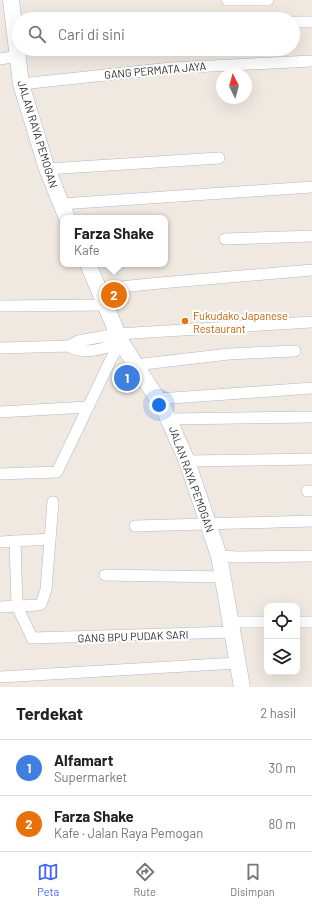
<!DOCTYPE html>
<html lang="id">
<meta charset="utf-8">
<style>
body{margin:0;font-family:Barlow,sans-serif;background:#f2f2f2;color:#222}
.controls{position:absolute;right:12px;bottom:12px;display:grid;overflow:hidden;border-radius:8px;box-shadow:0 4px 16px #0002}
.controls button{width:36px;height:36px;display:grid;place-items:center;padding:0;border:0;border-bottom:1px solid #e0e0e0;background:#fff;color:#222;font:20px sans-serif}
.compass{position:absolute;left:216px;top:68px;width:36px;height:36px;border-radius:50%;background:#fff;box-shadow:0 4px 16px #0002;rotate:354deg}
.you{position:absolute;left:159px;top:405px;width:14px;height:14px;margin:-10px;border:3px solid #fff;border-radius:50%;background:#1a73e8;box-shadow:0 0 0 6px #1a73e833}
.badge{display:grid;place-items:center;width:26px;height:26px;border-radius:50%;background:#4264fb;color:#fff;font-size:13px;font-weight:700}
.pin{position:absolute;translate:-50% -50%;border:2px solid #fff;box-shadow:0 1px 4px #0006}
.popup{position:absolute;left:60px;top:215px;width:108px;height:52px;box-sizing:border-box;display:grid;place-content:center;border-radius:8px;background:#fff;filter:drop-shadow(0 1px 3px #0005);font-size:13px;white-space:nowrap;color:#767676}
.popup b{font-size:15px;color:#222}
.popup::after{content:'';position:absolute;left:50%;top:100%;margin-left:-8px;border:8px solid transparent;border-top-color:#fff}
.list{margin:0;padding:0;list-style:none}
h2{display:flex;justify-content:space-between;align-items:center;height:52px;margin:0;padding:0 16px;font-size:17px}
h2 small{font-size:13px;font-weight:400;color:#767676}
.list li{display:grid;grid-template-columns:26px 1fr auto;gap:12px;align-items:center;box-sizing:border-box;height:56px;padding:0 16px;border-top:1px solid #e0e0e0}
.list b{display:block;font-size:15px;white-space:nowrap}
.list p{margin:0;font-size:13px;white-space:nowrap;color:#767676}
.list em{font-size:13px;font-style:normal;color:#767676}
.icon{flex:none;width:22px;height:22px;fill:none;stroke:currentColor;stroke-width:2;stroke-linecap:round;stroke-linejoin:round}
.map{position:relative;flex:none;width:312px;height:687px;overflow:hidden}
.search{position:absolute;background:#fff;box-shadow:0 4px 16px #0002;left:12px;right:12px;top:12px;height:44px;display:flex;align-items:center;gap:10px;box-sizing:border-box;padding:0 14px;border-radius:22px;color:#767676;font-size:15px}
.sheet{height:164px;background:#fff}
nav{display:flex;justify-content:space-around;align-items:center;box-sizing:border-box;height:56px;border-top:1px solid #e0e0e0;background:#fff;font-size:11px;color:#767676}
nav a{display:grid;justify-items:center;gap:2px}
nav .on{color:#4264fb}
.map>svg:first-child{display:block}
</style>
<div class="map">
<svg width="312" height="687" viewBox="0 0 312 687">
<rect width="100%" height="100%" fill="#efe9e1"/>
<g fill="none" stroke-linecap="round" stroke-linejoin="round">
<g stroke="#b4b7c1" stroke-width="12">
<g id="street">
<polyline points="227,0 268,0"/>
<polyline points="293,22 312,22"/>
<polyline points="0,59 18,56"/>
<polyline points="21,84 171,68 312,61"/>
<polyline points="47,169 219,158"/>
<polyline points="61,204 312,187"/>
<polyline points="225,239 312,236"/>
<polyline points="100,289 160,283 312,270"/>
<polyline points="0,306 107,305"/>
<polyline points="69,346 78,341 117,334 312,322"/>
<path d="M0 348 69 346C85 356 105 348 121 342"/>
<polyline points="135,365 229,354 295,351"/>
<polyline points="158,399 312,388"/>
<polyline points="0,412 87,407"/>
<polyline points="170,419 312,417"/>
<polyline points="187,461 312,459"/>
<polyline points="0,474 57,472 113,355 122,343"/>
<polyline points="307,491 312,491"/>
<polyline points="135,526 312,521"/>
<polyline points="15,541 17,606 32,638 233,632"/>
<polyline points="0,542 50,539"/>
<polyline points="219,556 238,557 312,556"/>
<polyline points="105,575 223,577"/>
<polyline points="0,607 38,605 41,604 46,590 53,502"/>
<polyline points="232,622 267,622"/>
<polyline points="297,622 312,622"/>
<polyline points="0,677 237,663"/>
</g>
</g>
<g stroke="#b4b7c1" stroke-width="17">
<g id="secondary">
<polyline points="11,0 21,84 47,169 67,218"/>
<polyline points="88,264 121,342 164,409 187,461 219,556 242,687"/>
</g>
</g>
<use href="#street" stroke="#fff" stroke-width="11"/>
<use href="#secondary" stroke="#fff" stroke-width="16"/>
</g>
<circle fill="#e8710a" stroke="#fff" stroke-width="1.5" cx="185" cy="321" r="4"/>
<g text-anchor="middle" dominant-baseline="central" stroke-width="4" stroke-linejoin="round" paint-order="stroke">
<g font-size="11" fill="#2e2e2e" stroke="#fff">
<text transform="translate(155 70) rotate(-5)">GANG PERMATA JAYA</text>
<text transform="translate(38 134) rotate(73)">JALAN RAYA PEMOGAN</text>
<text transform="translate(192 479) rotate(70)">JALAN RAYA PEMOGAN</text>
<text transform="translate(133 636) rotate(-2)">GANG BPU PUDAK SARI</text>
</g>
<g font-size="11" fill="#c56008" stroke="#fff" text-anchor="start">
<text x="193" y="315">Fukudako Japanese<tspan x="193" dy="13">Restaurant</tspan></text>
</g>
</g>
</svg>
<div class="controls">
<button><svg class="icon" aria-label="locate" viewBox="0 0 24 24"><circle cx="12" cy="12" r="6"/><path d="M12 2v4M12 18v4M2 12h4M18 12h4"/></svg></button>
<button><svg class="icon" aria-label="layers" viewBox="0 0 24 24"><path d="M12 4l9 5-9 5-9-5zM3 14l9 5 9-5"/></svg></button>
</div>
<svg class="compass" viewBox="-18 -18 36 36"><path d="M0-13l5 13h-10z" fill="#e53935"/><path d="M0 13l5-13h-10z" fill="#767676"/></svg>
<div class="you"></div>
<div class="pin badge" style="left:127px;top:378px;background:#3f7fe0">1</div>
<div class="pin badge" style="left:114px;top:295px;background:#e8710a">2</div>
<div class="popup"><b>Farza Shake</b>Kafe</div>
<div class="search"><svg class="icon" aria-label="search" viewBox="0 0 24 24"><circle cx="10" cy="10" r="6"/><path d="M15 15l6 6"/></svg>Cari di sini</div>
</div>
<section class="sheet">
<h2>Terdekat<small>2 hasil</small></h2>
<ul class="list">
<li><span class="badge" style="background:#3f7fe0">1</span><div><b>Alfamart</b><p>Supermarket</p></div><em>30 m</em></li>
<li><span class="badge" style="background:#e8710a">2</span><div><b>Farza Shake</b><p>Kafe · Jalan Raya Pemogan</p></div><em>80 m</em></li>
</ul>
</section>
<nav>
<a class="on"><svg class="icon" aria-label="map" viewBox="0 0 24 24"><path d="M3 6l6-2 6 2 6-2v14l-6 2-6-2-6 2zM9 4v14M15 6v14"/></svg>Peta</a>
<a><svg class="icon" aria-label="directions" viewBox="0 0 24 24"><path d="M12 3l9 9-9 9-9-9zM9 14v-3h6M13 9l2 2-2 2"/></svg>Rute</a>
<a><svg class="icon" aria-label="saved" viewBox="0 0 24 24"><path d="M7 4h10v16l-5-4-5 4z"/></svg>Disimpan</a>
</nav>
